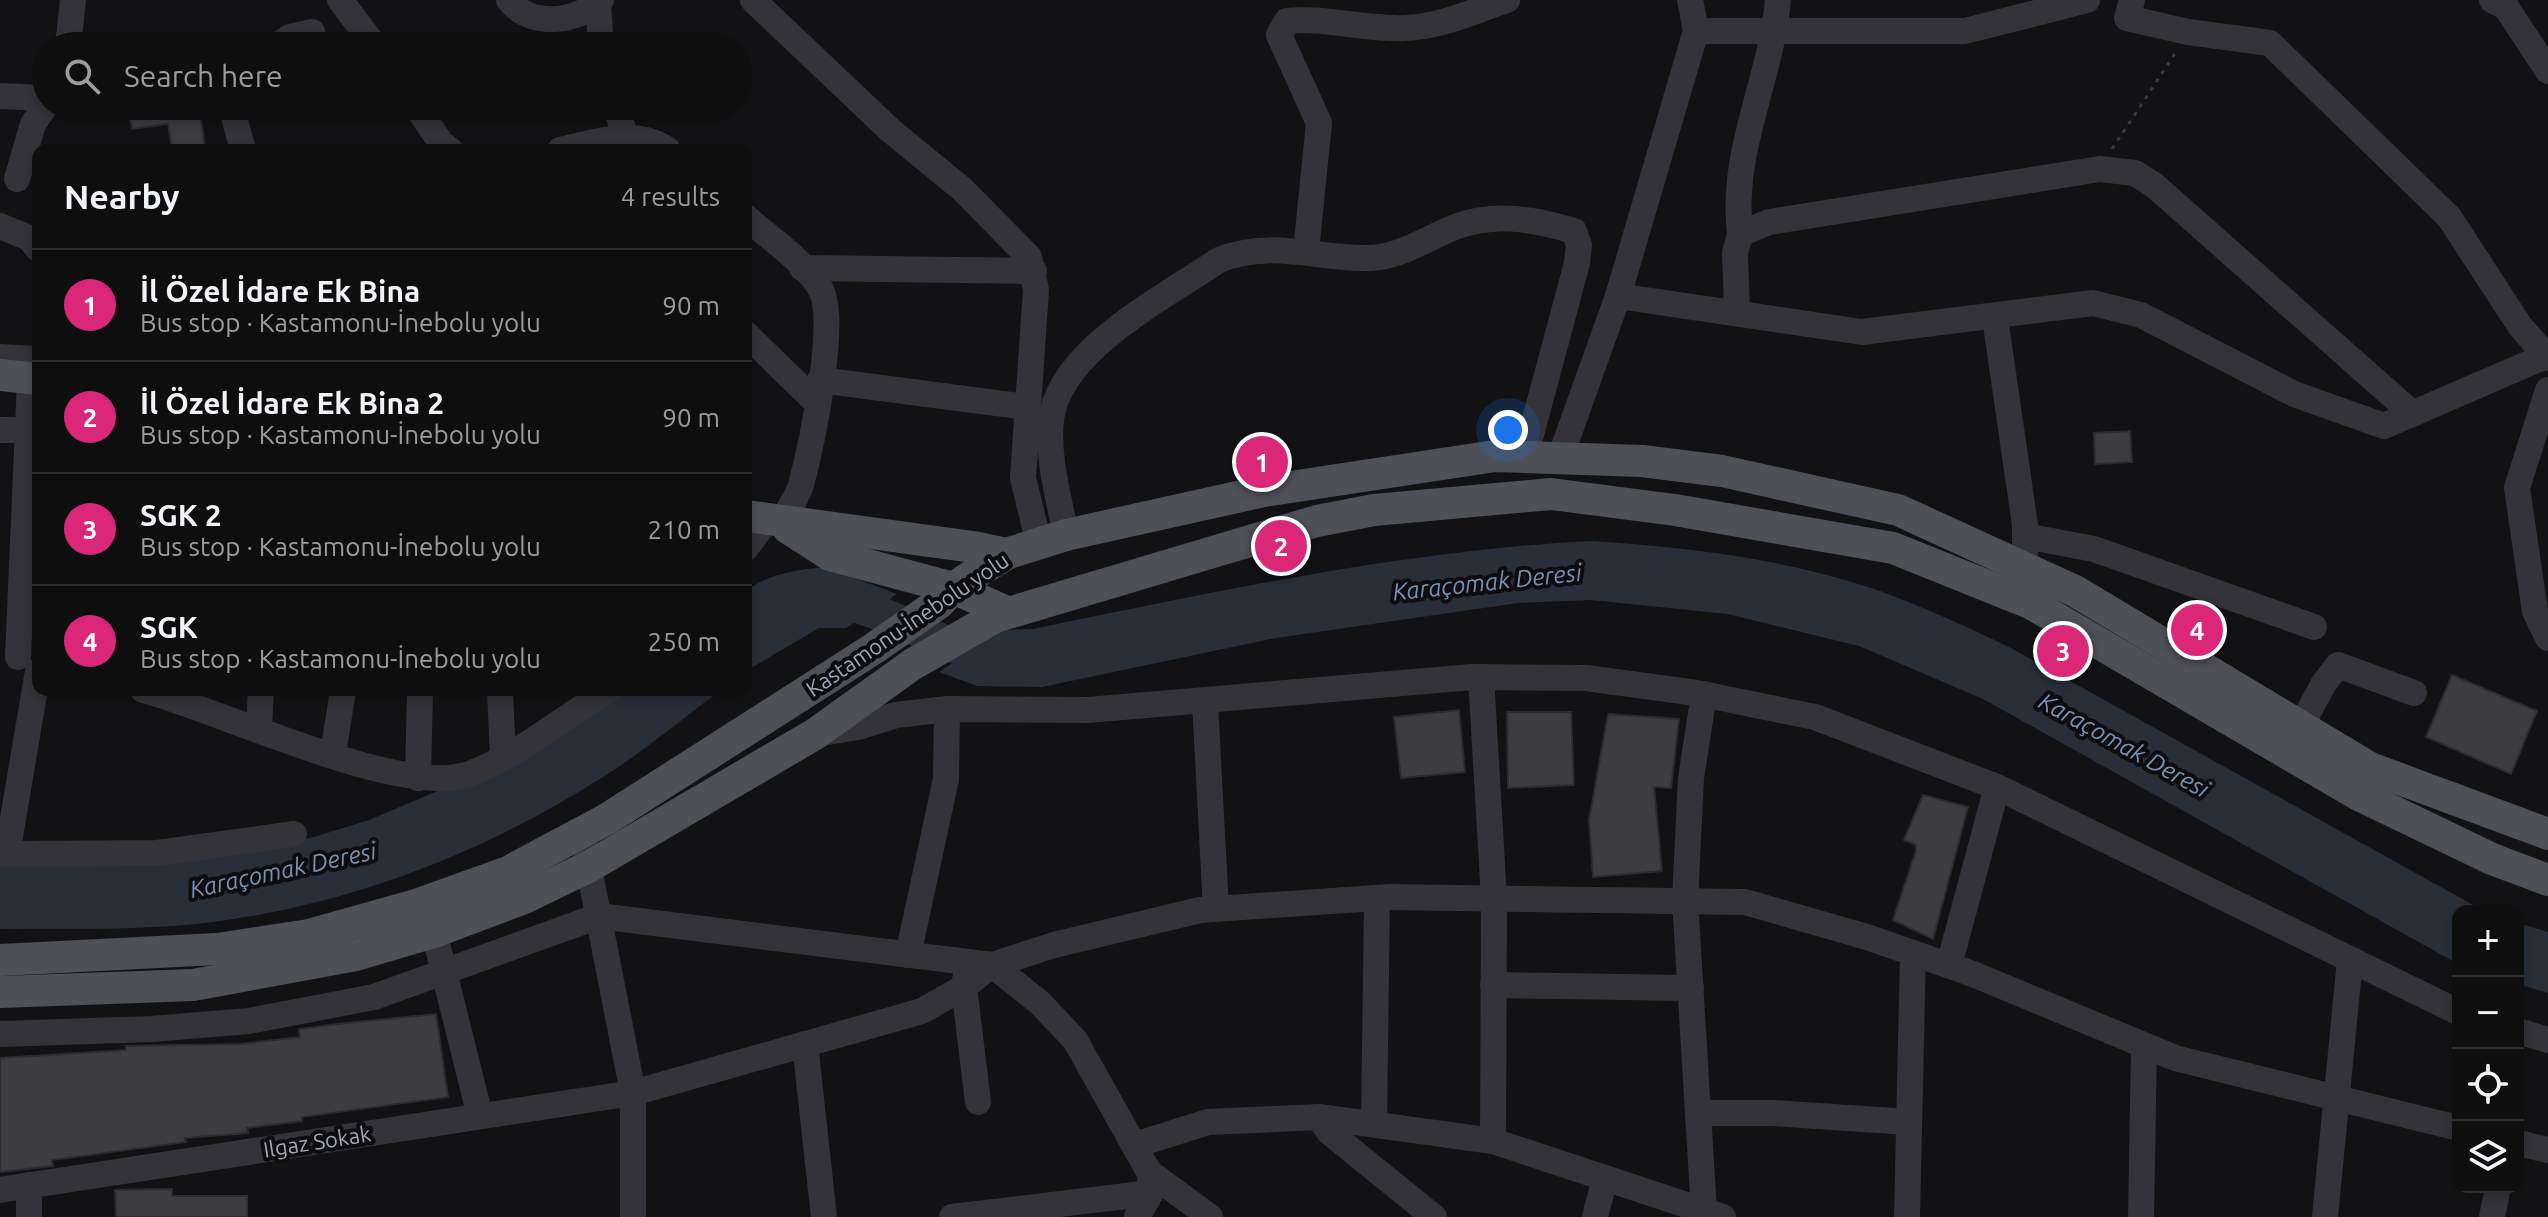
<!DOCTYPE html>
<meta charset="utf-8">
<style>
body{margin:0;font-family:Ubuntu,sans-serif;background:#1c1c1d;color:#f1f3f6}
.controls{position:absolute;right:24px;bottom:24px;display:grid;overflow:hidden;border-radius:16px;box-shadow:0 4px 12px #0003}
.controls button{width:72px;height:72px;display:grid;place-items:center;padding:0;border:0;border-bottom:2px solid #2e2e2f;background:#0e0e0f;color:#f1f3f6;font:40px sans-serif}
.you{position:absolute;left:1508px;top:430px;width:28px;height:28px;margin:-20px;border:6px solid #fff;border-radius:50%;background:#1a73e8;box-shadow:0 0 0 12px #1a73e833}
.badge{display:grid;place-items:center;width:52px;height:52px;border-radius:50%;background:#db2777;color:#fff;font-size:26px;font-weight:700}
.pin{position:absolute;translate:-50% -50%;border:4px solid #fff;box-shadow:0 2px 8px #0006}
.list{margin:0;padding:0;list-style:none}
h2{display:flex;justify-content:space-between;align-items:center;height:104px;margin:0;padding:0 32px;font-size:34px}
h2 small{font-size:26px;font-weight:400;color:#9b9c9e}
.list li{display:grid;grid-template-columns:52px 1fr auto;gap:24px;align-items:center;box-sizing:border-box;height:112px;padding:0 32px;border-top:2px solid #2e2e2f}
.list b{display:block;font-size:30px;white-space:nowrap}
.list p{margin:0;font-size:26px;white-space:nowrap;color:#9b9c9e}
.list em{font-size:26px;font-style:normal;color:#9b9c9e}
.icon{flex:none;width:44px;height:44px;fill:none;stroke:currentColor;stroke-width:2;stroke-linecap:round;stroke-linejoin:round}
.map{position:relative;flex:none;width:2548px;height:1217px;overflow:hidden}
.search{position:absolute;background:#0e0e0f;box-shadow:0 4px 12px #0003;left:32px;top:32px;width:720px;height:88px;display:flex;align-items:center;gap:20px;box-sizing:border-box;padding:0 28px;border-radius:44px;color:#9b9c9e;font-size:30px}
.panel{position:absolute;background:#0e0e0f;box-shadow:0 4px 12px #0003;left:32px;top:144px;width:720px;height:552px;border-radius:16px}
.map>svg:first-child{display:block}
</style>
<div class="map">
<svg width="2548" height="1217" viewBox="0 0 2548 1217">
<rect width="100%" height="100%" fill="#121214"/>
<g fill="#282f38">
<path d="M1591 541C1688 547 1787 559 1880 591 1924 607 1967 627 2009 647L2484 911H2458V964L1983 699 1859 646 1728 614 1591 600 1518 603 1276 638 1042 687 977 686 939 672 1003 630 1033 629C1218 591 1402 551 1591 541Z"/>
<path d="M825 567 897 594 846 628H819L746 671V591C770 573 796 570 825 567Z"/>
<path d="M613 690H721C682 719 644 751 603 777 485 852 352 904 213 922 143 931 70 928 0 929V865L258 850 314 837 369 820 473 776Z"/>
<polygon points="2518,923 2548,932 2548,993 2518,984"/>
</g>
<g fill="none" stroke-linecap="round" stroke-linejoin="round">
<path stroke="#282f38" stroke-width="34" d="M746 631C756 624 766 614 777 609 857 574 935 657 1015 660"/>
</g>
<g fill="#3c3c41" stroke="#2c2c30" stroke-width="2">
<polygon points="128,106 199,106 205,148 172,150 168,124 132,129"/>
<polygon points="2130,431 2132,462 2095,464 2094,433"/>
<polygon points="2452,675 2537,711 2511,774 2426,737"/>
<polygon points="1459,710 1465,772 1401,778 1394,717"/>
<polygon points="1507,712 1571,712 1574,785 1508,788"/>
<polygon points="1608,714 1679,719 1671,788 1654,787 1662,871 1593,877 1589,820"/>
<polygon points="1923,795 1968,807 1933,939 1893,920 1916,851 1916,845 1904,840"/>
<polygon points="436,1014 448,1097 302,1117 302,1121 247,1128 248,1133 185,1138 186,1142 52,1160 53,1166 0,1172 0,1058 126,1050 126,1046 240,1044 300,1037 299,1029 337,1024"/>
<polygon points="172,1189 172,1196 247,1196 247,1217 116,1217 115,1190"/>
</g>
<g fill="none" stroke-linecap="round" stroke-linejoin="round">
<polyline stroke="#393a40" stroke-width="3" stroke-dasharray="4 6" stroke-linecap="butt" points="2112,149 2176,52"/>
<g stroke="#333339" stroke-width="26">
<polyline points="340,0 375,46"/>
<path d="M509 0C530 28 576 23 601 0"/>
<polyline points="753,0 890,130 962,189 1029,257 1036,290 1023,478 1039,544"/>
<polyline points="1690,0 1696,31"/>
<polyline points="2132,0 2127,18 2188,32 2270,43 2449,217 2520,326 2548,358"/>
<polyline points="2492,0 2506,7 2548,71"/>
<polyline points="598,3 601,46"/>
<polyline points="68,46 73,0"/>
<polyline points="276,46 290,37 312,32"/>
<polyline points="0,96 46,98"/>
<polyline points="231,106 243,150"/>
<polyline points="416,106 441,143 450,150"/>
<polyline points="615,106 626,137"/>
<path d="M560 150C597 142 634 127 668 150"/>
<polyline points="17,179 33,124 46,105"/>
<path d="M746 217C770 239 805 261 821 290 838 322 811 447 801 485 797 498 787 511 781 523"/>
<polyline points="0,226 29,238 38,249"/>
<path d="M1740 234C1730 151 1771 80 1778 0"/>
<path d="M1306 251 1319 123 1279 35 1287 21C1327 17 1366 30 1405 28 1440 27 1474 11 1507 0"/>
<polyline points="802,268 1034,271"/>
<polyline points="1618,296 1862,332 2093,303 2141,315 2294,394 2384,426 2548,355"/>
<polyline points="1737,312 1735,253 1740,234 1769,222 2100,169 2135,173 2155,186 2413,414"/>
<polyline points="1995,318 2025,525 2025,552"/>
<polyline points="746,334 816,402"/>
<polyline points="0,357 38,359"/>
<polyline points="820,380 1026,407"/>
<polyline points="2548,390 2517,488 2535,611 2548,638"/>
<polyline points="0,430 27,430"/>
<polyline points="1560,458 1618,296 1696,31 1965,31 2087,0"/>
<path d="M1066 535C1059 498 1047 458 1051 420 1059 350 1165 297 1219 260 1270 239 1317 259 1369 258 1401 257 1427 238 1455 227 1494 212 1535 219 1574 231L1579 245 1577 263 1525 457"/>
<polyline points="2025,536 2094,549 2314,627"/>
<polyline points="746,548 767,520"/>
<polyline points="18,657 31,359"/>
<polyline points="1481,677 1494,898 1493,1141"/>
<path d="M143 690C220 710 400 798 469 774 521 755 562 717 610 690"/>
<polyline points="500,690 503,758"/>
<polyline points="1704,694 1691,778 1685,900 1704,1211"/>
<polyline points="1205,703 1216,909"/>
<polyline points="2301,726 2324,683 2338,665 2414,693"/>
<polyline points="259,729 261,690"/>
<polyline points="815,734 858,727 896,715 947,709 1088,710 1472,677 1586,678 1697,693 1815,717 1997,787 2458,1012"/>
<polyline points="333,754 343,690"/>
<polyline points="418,778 420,690"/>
<polyline points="585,848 633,1093 633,1217"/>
<polyline points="0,854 7,854 38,671"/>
<polyline points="7,854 157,853 294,834"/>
<polyline points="434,932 480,1116"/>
<polyline points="908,955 946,779 947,709"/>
<polyline points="1949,965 1997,787"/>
<polyline points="966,974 964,987 978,1102"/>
<polyline points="1493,985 1691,988"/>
<polyline points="2518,1031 2548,1040"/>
<polyline points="0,1034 152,1029 249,1021 374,997 599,916 992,965 1039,1002 1075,1040 1149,1172 1210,1217"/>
<polyline points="805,1044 824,1217"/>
<polyline points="1698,1113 1772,1113 1909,1122"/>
<polyline points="1319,1117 1329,1132 1434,1217"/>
<polyline points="1374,1124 1377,898"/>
<polyline points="2518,1143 2548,1150"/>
<polyline points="1135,1145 1208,1122 1319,1117 1493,1141 1723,1217"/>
<polyline points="29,1185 29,1217"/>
<polyline points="0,1190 633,1093 922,1011 964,987 992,965 1054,945 1200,910 1390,897 1745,902 1867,937 1973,974 2175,1058 2458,1128"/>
<polyline points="952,1217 1151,1193"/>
<polyline points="1137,1217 1151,1193 1150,1180"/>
<polyline points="1595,1217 1605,1178"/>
<polyline points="1907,1217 1913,953"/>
<polyline points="2141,1217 2144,1047"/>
<polyline points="2325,1217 2350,960"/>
<polyline points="2492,1217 2498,1187"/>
</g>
<g stroke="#4e5058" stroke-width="32">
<polyline points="0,375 38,379"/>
<polyline points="746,516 973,547 1006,554"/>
<polyline points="788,528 830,555 953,588 1007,612"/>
<polyline points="0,960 217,949 309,935 413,906 508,872 607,819 873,649 939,603 953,588 1006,554 1066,535 1264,491 1495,456 1642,461 1722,471 1898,510 2075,591 2370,768 2548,834"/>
<polyline points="0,992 193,985 356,955 434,932 524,898 590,866 815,734 913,664 995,617 1317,521 1374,510 1551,494 1675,510 1893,548 2032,604 2357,794 2492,859 2548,880"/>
</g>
</g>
<g text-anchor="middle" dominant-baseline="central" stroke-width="8" stroke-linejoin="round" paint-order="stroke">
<g font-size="22" fill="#a2a6b5" stroke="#0d0d0f">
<text transform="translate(907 624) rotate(-34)">Kastamonu-İnebolu yolu</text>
<text transform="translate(317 1141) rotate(-9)">Ilgaz Sokak</text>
</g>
<g font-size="24" font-style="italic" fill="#7791b3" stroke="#0d0d0f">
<text transform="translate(1487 582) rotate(-6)">Karaçomak Deresi</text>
<text transform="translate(2124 745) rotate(29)">Karaçomak Deresi</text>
<text transform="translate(283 870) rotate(-12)">Karaçomak Deresi</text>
</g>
</g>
</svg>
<div class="controls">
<button>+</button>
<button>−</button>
<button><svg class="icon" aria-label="locate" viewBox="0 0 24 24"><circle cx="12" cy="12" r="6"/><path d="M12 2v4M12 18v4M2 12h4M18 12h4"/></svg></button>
<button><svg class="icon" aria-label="layers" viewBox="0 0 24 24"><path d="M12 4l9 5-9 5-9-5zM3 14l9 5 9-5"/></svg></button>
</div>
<div class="you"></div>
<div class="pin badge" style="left:1262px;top:462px">1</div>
<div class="pin badge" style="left:1281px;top:546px">2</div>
<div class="pin badge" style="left:2063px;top:651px">3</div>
<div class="pin badge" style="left:2197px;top:630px">4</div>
<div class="search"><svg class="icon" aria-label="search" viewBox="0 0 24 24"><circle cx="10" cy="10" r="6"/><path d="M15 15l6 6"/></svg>Search here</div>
<section class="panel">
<h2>Nearby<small>4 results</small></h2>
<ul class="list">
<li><span class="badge">1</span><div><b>İl Özel İdare Ek Bina</b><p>Bus stop · Kastamonu-İnebolu yolu</p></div><em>90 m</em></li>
<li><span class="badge">2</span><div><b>İl Özel İdare Ek Bina 2</b><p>Bus stop · Kastamonu-İnebolu yolu</p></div><em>90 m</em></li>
<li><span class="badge">3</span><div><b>SGK 2</b><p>Bus stop · Kastamonu-İnebolu yolu</p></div><em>210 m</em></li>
<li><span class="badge">4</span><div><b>SGK</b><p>Bus stop · Kastamonu-İnebolu yolu</p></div><em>250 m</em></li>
</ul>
</section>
</div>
